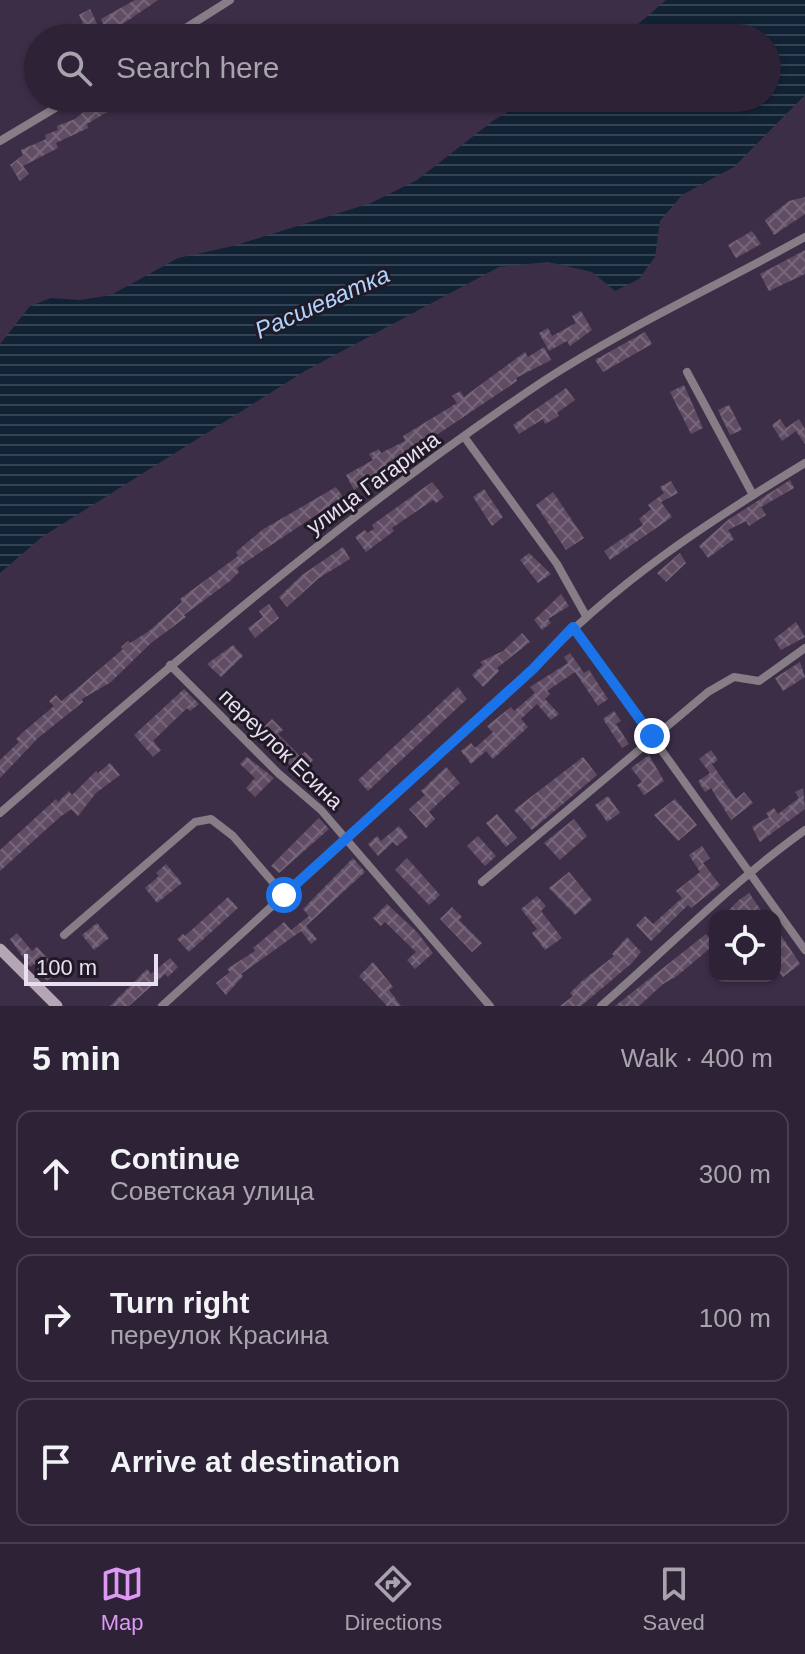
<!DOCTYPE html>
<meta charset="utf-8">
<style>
body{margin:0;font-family:Arial,sans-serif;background:#3a2f42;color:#f1f3f6}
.controls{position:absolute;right:24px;bottom:24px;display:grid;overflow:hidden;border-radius:16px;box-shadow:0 2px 6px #0004}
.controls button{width:72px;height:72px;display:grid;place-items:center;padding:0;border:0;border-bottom:2px solid #493f51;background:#2e2236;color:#f1f3f6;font:40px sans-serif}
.scale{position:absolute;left:24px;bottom:20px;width:134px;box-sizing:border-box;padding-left:8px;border:4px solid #e8dff0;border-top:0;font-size:22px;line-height:28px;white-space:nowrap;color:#e8dff0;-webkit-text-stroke:6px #201a26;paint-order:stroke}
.stop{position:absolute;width:24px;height:24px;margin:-18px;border:6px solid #1a73e8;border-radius:50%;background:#fff}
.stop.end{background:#1a73e8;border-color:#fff;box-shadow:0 2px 8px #0008}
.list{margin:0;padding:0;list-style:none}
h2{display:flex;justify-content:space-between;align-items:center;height:104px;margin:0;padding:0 32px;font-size:34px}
h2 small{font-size:26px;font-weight:400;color:#a7a4ad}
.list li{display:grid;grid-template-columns:52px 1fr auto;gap:24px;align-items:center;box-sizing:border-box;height:128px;margin:0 16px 16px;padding:0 16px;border:2px solid #493f51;border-radius:16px}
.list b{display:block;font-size:30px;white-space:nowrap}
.list p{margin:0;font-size:26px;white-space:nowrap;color:#a7a4ad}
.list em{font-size:26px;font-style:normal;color:#a7a4ad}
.icon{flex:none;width:44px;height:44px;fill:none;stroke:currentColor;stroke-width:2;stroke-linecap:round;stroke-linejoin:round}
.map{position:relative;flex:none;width:805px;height:1006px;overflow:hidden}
.search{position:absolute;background:#2e2236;box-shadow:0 2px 6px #0004;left:24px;right:24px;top:24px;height:88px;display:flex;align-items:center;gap:20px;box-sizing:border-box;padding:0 28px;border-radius:44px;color:#a7a4ad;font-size:30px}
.sheet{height:536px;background:#2e2236}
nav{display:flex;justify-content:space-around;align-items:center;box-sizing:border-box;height:112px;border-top:2px solid #493f51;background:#2e2236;font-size:22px;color:#a7a4ad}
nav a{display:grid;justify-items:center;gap:4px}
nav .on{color:#dc99f4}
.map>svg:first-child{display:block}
</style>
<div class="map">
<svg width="805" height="1006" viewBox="0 0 805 1006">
<defs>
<pattern id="water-rules" width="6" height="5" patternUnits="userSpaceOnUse" patternTransform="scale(2)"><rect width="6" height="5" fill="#122235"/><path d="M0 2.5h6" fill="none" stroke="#344253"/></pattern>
<pattern id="building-cross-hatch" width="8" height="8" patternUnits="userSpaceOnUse" patternTransform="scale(2)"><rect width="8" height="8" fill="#604d63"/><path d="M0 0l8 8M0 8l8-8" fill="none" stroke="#77667a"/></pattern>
</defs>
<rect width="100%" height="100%" fill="#3d2e48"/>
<polygon fill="url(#water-rules)" points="666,0 805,0 805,95 734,167 682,195 660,221 655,257 639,279 615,291 592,272 548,262 499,267 305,371 42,537 0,573 0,344 30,306 51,298 81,300 111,295 178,258 233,246 371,203 417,180 494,120 515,108 532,109 554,98 767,98 767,38 622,38"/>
<g fill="url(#building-cross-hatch)">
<polygon points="135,0 158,0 108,34 101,19"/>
<polygon points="90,9 98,26 82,34 84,38 71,38 68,32 83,23 79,15"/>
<polygon points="100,98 131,98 87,124 88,128 56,143 58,148 23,166 29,174 20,181 10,165 23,155 21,150 46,139 45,135 58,130 57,126 75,119"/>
<polygon points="805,197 805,214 774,235 765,220 789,201"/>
<polygon points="752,231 761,244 736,258 728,245"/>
<polygon points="805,250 805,274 769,291 760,274"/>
<polygon points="581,311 592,330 570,346 567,341 549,351 539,333 548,328 552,336 576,323 572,316"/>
<polygon points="645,332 652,344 603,372 595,360"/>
<polygon points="544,347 551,360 516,378 517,381 432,438 404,451 406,454 387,463 389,466 354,490 346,475 373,460 369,454 379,449 381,453 405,441 403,436 457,403 452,396 460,391 464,397 525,352 528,357"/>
<polygon points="684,385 703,428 691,434 670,392"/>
<polygon points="566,388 575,400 557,413 559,416 545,424 543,419 519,434 513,425"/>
<polygon points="729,405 742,430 730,435 718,410"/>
<polygon points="780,419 786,428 799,419 805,429 805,444 796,431 782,441 772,425"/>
<polygon points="790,480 794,488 761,507 766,515 749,526 746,521 728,530 734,539 708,558 699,546 728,520"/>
<polygon points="671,481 678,493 661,502 672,517 610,560 604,551 643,525 639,519 651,509 648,505 664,493 660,487"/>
<polygon points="432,482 444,497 436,503 433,500 392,528 394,531 366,552 355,537 365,530 367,533 374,529 372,525"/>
<polygon points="336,487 343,497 237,568 239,572 230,581 184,615 186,617 151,643 111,682 82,699 83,702 38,738 0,778 0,760 19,742 16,739 22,733 54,706 49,701 56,695 61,701 79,687 123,649 121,647 128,641 130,643 149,631 182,602 180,599 238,556 236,552 262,530"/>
<polygon points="484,489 503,517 492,526 473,497"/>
<polygon points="553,492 584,538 566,550 536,505"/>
<polygon points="343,547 350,559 319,578 287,607 279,597 302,575"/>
<polygon points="529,553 551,574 538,583 520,560"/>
<polygon points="680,553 686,563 666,582 657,573"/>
<polygon points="561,594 569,606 548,619 551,623 542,630 534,620"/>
<polygon points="269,604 279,618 255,638 248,628 263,617 259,611"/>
<polygon points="796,622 805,637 781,650 774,639"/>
<polygon points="522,633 530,642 497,668 499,671 483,687 472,675 483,665 480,662 503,651"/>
<polygon points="233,645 243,656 221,677 207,664"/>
<polygon points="570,653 584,673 589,670 608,699 598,706 575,672 547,691 550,694 545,699 559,714 551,720 537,704 521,719 528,727 493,759 486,751 471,764 461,751 471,743 475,748 493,732 487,726 511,707 514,711 535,693 530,687 568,663 564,657"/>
<polygon points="800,662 805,677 783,691 775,678"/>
<polygon points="458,687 467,699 368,791 358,780"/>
<polygon points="184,689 199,704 190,711 187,708 153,741 161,750 153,757 134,735"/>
<polygon points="614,711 621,721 616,724 629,744 622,748 603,719"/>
<polygon points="272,719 283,730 278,734 300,756 305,752 313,760 299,775 259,732"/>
<polygon points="711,750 718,760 712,764 736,799 744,792 753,803 731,820 711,788 705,792 698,781 710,773 699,759"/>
<polygon points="649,755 664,781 644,795 637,785 642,782 631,768"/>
<polygon points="247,757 274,778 255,797 246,788 255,778 240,764"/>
<polygon points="583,757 597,775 532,830 514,810"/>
<polygon points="110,763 120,775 96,793 78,816 71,809 60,817 0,871 0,850 56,799 58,802 69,791 72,795 96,771 98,773"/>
<polygon points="446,767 460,783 429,812 435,819 426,828 409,809 425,795 421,791"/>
<polygon points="803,788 805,809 760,842 752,827 769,817 766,813 774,808 778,814 799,798 795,792"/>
<polygon points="608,796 620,813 607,822 595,805"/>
<polygon points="675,799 697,825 678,841 654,815"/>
<polygon points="497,814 517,838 506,847 486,823"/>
<polygon points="319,818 329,829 279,873 271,866"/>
<polygon points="574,819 587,836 560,860 544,843"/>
<polygon points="399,826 408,837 397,846 393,842 378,856 368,844 377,836 381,841"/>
<polygon points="478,836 496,856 485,866 467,846"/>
<polygon points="702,846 710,858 703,863 720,885 691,908 688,905 651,941 636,925 645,916 653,924 682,898 676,891 700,872 689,855"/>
<polygon points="353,858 365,872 306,926 317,939 311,944 301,931 241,974 243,976 226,995 216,983 230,972 227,969 255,951 253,948 284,922 291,930 309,916 303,909"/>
<polygon points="407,858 440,895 429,905 395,870"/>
<polygon points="166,864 182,883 157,903 145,888 159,876 156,873"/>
<polygon points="569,872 592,900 575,915 549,888"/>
<polygon points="749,893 765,916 723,916 739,900"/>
<polygon points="537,896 546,906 541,911 562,938 545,950 532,933 537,929 521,909"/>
<polygon points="228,897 238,908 189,952 177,939 183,934 185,936"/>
<polygon points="387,904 417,932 433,953 415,969 407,960 416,952 385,922 381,926 373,918"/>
<polygon points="452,907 462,917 459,920 482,943 472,952 440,919"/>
<polygon points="97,923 109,938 94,950 82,935"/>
<polygon points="17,933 32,951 37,947 59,971 47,981 34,964 30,967 10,939"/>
<polygon points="706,934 715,944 677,976 663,984 639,1006 615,1006"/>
<polygon points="781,935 800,964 783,977 775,967 781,962 775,954 775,939"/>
<polygon points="627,937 641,952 632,963 581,1006 560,1006 573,996 570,993 582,981 614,956 612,954"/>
<polygon points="170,958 178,967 168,977 165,974 129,1006 110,1006 147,969 151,974"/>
<polygon points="373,962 393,987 389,990 401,1006 387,1006 359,976"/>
</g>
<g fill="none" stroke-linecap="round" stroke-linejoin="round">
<g stroke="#877d87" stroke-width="8">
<polyline points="170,38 230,0"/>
<polyline points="0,141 72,98"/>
<polyline points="687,372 753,495"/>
<polyline points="465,438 557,564 586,616"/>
<polyline points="573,627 805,950"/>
<polyline points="170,665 278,773 321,810 490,1006"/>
<path d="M0 813C175 661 351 509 545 380 628 326 719 285 805 237"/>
<polyline points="482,882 708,692 734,677 759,681 805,648"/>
<polyline points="64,935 195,822 211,819 233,836 284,895"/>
<path d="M162 1006 533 669C616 582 703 525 805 463"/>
<path d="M601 1006C669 947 731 883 805 830"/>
</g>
<polyline stroke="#b5a5b5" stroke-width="11" points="0,949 57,1006"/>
</g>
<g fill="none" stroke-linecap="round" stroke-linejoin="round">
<polyline stroke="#1a73e8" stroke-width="10" points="284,895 533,669 573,627 652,736"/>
</g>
<g text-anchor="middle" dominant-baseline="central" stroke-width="6" stroke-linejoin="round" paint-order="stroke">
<g font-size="22" fill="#e8dff0" stroke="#201a26">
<text transform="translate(373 483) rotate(-36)">улица Гагарина</text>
<text transform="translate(281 749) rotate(44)">переулок Есина</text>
</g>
<g font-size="24" font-style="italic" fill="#aed3fe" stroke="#201a26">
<text transform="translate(322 302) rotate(-24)">Расшеватка</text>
</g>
</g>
</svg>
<div class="controls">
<button><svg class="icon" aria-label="locate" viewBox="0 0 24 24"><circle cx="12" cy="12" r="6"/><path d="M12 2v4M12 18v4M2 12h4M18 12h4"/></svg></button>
</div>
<div class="scale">100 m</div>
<div class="stop" style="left:284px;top:895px"></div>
<div class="stop end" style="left:652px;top:736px"></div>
<div class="search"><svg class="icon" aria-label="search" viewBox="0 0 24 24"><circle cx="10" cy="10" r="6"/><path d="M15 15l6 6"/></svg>Search here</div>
</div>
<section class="sheet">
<h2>5 min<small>Walk · 400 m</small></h2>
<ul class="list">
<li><svg class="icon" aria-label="ahead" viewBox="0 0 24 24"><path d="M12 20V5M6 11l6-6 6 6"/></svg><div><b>Continue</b><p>Советская улица</p></div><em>300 m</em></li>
<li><svg class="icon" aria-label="right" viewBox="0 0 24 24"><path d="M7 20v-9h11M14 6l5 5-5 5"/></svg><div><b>Turn right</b><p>переулок Красина</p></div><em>100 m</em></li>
<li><svg class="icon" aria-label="arrive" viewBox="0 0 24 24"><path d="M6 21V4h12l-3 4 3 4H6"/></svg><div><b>Arrive at destination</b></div></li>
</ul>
</section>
<nav>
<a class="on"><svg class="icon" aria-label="map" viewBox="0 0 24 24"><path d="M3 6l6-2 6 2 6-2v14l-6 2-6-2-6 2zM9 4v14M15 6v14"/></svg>Map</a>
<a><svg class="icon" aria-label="directions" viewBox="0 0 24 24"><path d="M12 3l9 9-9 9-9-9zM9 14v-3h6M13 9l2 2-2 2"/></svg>Directions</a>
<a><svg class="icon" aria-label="saved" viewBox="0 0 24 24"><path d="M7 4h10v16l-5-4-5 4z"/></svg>Saved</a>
</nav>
